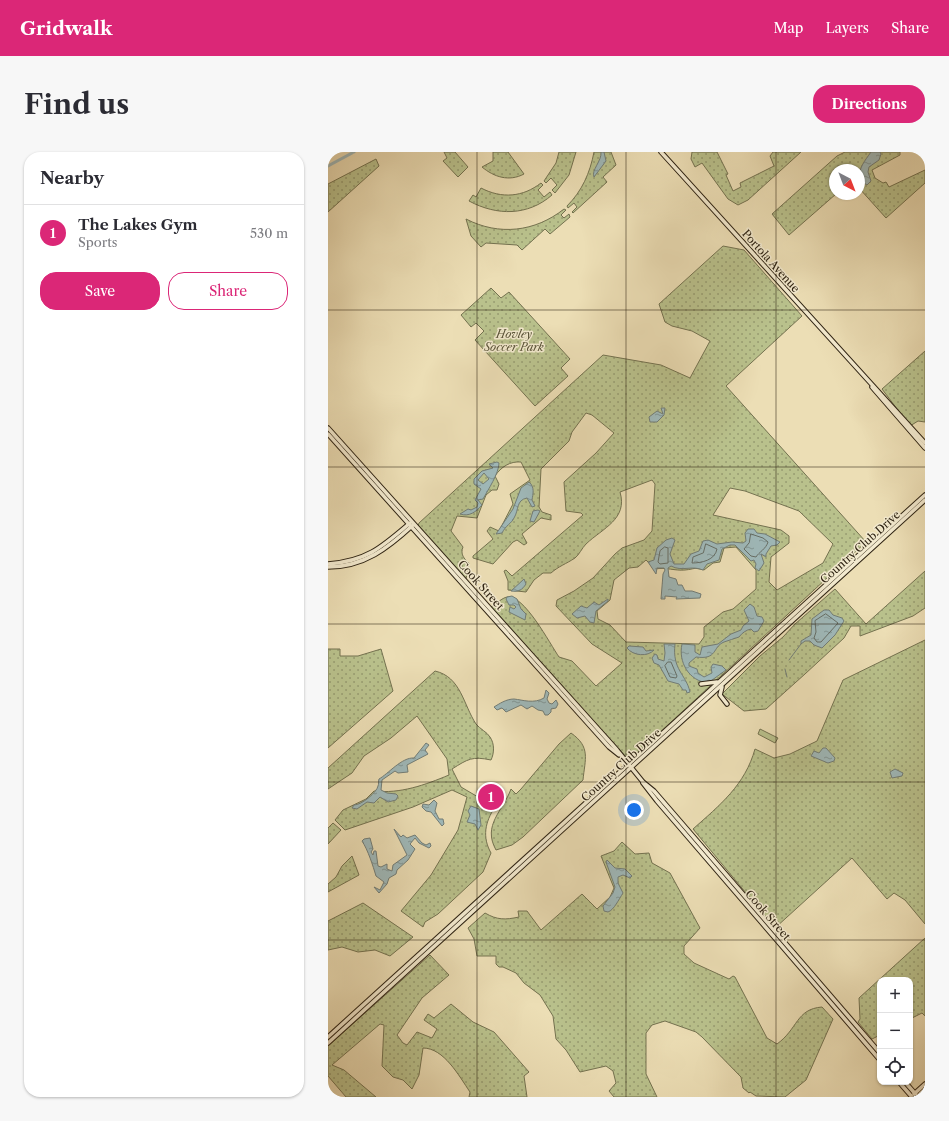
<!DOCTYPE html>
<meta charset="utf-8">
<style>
body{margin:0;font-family:"Libre Caslon Text",serif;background:#f7f7f7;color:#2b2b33}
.controls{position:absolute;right:12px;bottom:12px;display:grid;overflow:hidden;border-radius:8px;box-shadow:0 1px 3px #0004}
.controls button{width:36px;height:36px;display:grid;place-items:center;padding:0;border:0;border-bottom:1px solid #e1e1e2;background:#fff;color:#2b2b33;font:20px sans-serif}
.compass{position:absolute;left:501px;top:12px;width:36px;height:36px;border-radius:50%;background:#fff;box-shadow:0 1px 3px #0004;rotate:138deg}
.you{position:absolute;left:306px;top:658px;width:14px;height:14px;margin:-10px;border:3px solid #fff;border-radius:50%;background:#1a73e8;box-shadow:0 0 0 6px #1a73e833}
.badge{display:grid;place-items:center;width:26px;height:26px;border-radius:50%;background:#db2777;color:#fff;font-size:13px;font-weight:700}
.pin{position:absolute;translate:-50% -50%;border:2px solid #fff;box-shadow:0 1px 4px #0006}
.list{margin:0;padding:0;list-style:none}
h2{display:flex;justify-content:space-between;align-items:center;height:52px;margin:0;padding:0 16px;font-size:17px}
h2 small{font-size:13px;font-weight:400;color:#7c7c81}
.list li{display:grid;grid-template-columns:26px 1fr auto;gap:12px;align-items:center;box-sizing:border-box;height:56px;padding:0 16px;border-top:1px solid #e1e1e2}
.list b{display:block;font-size:15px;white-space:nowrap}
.list p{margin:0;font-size:13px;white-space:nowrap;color:#7c7c81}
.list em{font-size:13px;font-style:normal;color:#7c7c81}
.actions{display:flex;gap:8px;padding:12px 16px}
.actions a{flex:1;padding:9px 0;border:1px solid #db2777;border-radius:16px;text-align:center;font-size:14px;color:#db2777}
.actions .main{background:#db2777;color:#fff}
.icon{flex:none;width:22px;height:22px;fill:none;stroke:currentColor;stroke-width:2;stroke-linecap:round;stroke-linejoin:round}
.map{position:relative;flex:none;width:597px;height:945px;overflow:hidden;border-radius:16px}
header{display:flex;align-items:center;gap:24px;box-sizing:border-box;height:56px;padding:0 20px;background:#db2777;color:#fff}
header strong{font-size:19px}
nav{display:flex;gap:22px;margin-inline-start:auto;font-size:14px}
.intro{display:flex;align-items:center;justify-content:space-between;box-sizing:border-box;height:96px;padding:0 24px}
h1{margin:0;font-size:28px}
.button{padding:10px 18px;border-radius:16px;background:#db2777;color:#fff;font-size:14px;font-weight:700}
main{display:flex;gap:24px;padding:0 24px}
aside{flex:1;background:#fff;border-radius:16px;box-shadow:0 1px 3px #0004}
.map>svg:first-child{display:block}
</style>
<header>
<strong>Gridwalk</strong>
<nav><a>Map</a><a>Layers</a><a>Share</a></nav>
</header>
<div class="intro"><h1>Find us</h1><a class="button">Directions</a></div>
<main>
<aside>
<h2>Nearby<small></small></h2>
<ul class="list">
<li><span class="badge">1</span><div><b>The Lakes Gym</b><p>Sports</p></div><em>530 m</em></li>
</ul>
<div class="actions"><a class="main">Save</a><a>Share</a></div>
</aside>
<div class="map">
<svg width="597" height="945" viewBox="0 0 597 945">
<defs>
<pattern id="grass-dots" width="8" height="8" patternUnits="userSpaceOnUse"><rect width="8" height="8" fill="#b9c18c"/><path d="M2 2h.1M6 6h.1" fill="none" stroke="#979c71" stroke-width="1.8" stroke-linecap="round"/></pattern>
<pattern id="water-ripples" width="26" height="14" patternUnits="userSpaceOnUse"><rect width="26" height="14" fill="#9fb9ba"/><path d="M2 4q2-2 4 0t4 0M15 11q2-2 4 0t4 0" fill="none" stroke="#829696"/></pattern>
</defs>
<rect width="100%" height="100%" fill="#ecdeb5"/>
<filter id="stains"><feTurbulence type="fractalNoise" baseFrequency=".005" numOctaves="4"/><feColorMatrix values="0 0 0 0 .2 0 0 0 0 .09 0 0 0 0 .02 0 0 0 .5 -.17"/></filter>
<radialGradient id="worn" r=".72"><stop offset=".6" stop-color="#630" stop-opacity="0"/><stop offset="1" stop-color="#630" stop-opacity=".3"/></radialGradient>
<g fill="url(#grass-dots)" stroke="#747250" fill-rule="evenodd">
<polygon points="116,0 127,0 140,15 130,25 115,9 119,6"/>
<path d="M165 0H180L196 22C181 30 166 25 154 15L165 9Z"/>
<polygon points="231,0 248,0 241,23 227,41 224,38 229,33 223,26 218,31 216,29 228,11"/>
<path d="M266 0H283L288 13 275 25 279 30 245 61 244 60 249 55 246 51 240 56 239 54C254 39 262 21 266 0Z"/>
<polygon points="364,0 389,0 400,22 398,23 405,39 413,35 412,31 446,14 442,4 445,0 473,0 420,48 410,53 400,47 374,11 367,15 363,7"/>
<polygon points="517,0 572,0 572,3 544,18 547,26 555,31 558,30 561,35 597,18 597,31 558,66 531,36 531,18 507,18 508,42 461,83 444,62 509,4"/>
<polygon points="48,7 51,14 0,60 0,32"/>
<path d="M213 31 215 33 210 38 216 45 222 40 224 43C200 64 169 64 141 49L145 43 148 45 153 36C174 47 195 45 213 31Z"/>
<path d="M236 57 238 58 233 63 236 66 241 62 242 65 222 82 217 77 194 98 189 93 158 91 153 95 143 84 138 67C171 84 207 80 236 57Z"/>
<path d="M395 94 416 98 474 164 398 234 538 390 303 607H300L163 455C168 452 174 446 179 445 196 442 222 492 231 505L244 509 268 534 294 511 264 492 228 454 229 448 246 439 265 426 287 402 294 396 316 388 324 379 327 332 324 328 292 340C300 367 275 376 258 392 254 396 251 403 247 406 238 412 231 414 223 421H215L206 428 198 440 180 438V429L176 419 178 418 184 424 255 363 253 361 238 359 236 330 268 301 286 281 264 263 258 261 244 280 241 289 213 317 211 355 214 360 223 363V368L213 366 194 382 199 391 196 393 189 388 185 390 165 412 145 406V404L165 387 159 379 162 375 171 379 185 352 182 342 202 328 193 310C182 309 173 315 167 324L171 332 169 338H164L158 343 149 366 129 364 123 379 135 395C132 402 136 407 141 411L138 427 90 374 91 371 275 203 333 213 362 226 382 189 364 179 344 174 337 170 331 152ZM402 336 417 339 471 359 505 392 495 411 449 438 441 430 443 405 461 391V384L453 378 385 363ZM408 395 428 418V437L405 457 395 460 376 475V485L371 492 298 490 282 473 270 467 269 459 282 448 286 428 301 416 310 415 318 408 327 417C338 415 347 419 357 418 368 417 364 415 376 418L385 411 392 410 396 396Z"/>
<polygon points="163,136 173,146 181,140 242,207 233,216 240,224 207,254 147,188 156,179 148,171 143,175 133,163"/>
<polygon points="597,199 597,270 590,269 582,274 554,237"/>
<polygon points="597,419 597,456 585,464 532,484 532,474 523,474 516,486 477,522 438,557 416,559 394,542 432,504 455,485 467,472 507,437 538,472"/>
<path d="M597 488V772L577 748 566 741 559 747 524 706 447 776 365 677C392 653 417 633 427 597L446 606 462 602 489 589 515 528Z"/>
<polygon points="0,497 12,497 12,504 30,504 53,497 65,539 0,596"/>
<path d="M107 519C133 525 135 552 148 572 152 577 159 580 162 585 167 592 166 602 163 608 144 604 140 607 124 617L133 635 167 655C157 670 154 685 163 701L155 720 110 762 97 770 95 775 73 759 103 723 130 678 139 645 124 638 85 655 17 678 7 668 15 658 38 647 46 639C72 642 97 633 121 623L119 607 89 564 63 586 36 604 24 621 0 637V616Z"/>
<path d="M243 581C263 595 257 607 255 628L195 685 184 693 168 698C154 673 175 659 183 637L188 642 193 637 231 592Z"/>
<polygon points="5,671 13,678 0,692 0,676"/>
<path d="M294 690 307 702 321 701 324 711 342 721 372 776 356 794V802L366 811 401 827 405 824 407 825 439 886 449 892C470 877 468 857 494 855L505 867 478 928 457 945 428 944 422 940 421 941 415 936 413 925 374 885 368 880 337 869 324 873 318 881V922L329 945H286L281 939 288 931 285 919 278 914 252 920 238 898 228 887 225 864 212 843 196 831 188 821 175 815H171L168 812V804H149L146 787 140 776 157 761C169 768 177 768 191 765L190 759H199L213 778 254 742 269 757 282 745 286 736 273 704 286 699Z"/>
<polygon points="24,704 31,723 0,740 0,732 8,725 14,714"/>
<polygon points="35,751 85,785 62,804 47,798 30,800 14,795 0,798 0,769"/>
<polygon points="597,786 597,864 594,861 582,867 582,828 552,828 552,883 544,887 530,870 532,867 531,846"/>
<path d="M102 803 121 823 94 846 69 883 75 891 79 893 89 880 104 886 109 877 96 868 100 862 106 866 123 852 145 870 166 880 201 920 196 924 199 945H141L142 940C131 924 116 896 95 896L91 923 84 937 75 928 65 925 54 914 56 873 52 872 4 913 16 918 48 945H18L0 924V894Z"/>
</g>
<polygon fill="#b9c18c" stroke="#747250" points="432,577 450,586 447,591 430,582"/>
<g fill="url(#water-ripples)" stroke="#727d77" fill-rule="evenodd">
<path d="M273 0H276L278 9 266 25C263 18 274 9 273 0Z"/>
<path d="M543 0H552L553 2 551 8 541 15 540 20 543 29 539 33 531 28C531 15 536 10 543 0Z"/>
<polygon points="333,256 337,256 336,263 329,270 322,270 321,265 329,259 335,262"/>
<path d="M169 310 171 311C171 321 160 338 155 347L150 348 154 353C148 360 141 365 132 362L140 357 143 358 149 355 150 351 147 348 153 337 146 332V327L154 319 165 316 161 312ZM156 321 161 327 155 332 150 328Z"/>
<path d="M201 330C207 335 205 342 204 348L207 354 204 355 199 346C188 348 191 358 186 366 183 372 178 373 174 381L168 382 185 357 193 336Z"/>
<polygon points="210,358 212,359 206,370 202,369 205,359"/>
<path d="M420 377H426L429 381 437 382 452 390 449 393 443 394 438 402V405L433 402 436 411 431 419 427 416 428 412 426 408 423 409 407 393H402L394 397 391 408 379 412 375 418C364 413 354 420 343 414L340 416 341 425 348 427 350 433H354L357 439H364L373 442 372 446 348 447 349 445 337 444V447H333L335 422 337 418 336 416H329L328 422 320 410 326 408 329 396 338 388 344 386 347 388 342 402 346 412H356L363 402 371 399 375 389 380 388 389 392 404 390 415 391 418 389 417 381Z"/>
<path d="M196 427 198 432C194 438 191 440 183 439Z"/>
<polygon points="184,444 189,447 193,457 198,462 197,468 181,460 182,455 186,457 188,455 186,453 181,453 178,447 179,445"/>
<polygon points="280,447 280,449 268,459 266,471 262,470 257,464 249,466 244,462 253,454 259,456 266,450 271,453"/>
<path d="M422 452 426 455 429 464 434 465 436 469 430 479 426 480 423 477C418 478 414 481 411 485 406 487 401 488 396 490 384 495 390 508 368 505L361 511V514L369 517 370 521 376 525 384 521 383 515 385 512 394 514 398 518 380 531C361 529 350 510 354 492L367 493V500L372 503 374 495 390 492 403 482 413 478 415 474 421 469 416 458Z"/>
<polygon points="496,458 501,458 505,463 514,466 516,469 507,483 494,496 486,493 482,489 477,489 473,492 473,489 483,483 484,467"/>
<path d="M336 492H347C344 518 358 522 362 540L359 541 358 538H355L351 532 340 529 331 513 326 511 324 506 327 502 329 503 330 507 336 509 337 501Z"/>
<path d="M301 494 315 495 318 499 326 498C320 505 305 504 299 496Z"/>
<path d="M218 538 221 541 219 547 221 551 224 552 228 548 230 552 228 556 223 557V560L220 563H217L215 559 210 558 204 554 199 557 193 553 178 560 174 556 169 558 166 555C171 552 178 547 186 547 195 548 206 552 216 546Z"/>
<path d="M98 591 101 593 97 598 100 602 79 613 80 620 70 621 67 619 54 628 53 638 59 641 68 642 70 644 68 648 60 650 52 645 46 651 39 650 29 657 24 656 26 653C34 653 49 640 50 634 51 632 50 630 51 627 60 622 74 605 86 606Z"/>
<polygon points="495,596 498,596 507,606 506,609 500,611 483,604 486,599 491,601"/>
<polygon points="567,617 575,621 574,624 564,626 562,620"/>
<polygon points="106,648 109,651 107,659 111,667 115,667 116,672 114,674 103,660 98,659 94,655 95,652 101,653"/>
<polygon points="143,654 151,657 153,673 150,678 147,672 139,670 142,663 140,659"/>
<path d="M66 677 73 685 75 683 79 686 87 683 94 691 98 693 102 691 103 694 101 696 91 691 87 686 82 692 87 697 80 708 69 718 68 722 61 726 59 732 51 741 46 735 52 738 56 730 48 724C45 714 40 698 34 689L36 687 42 686 45 697 43 700 45 703 46 699H48L50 714 53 715 59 712V717L64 719 65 713 79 703Z"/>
<path d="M279 708 287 716 297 717 304 724 302 726 295 723 290 725V731L295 741C291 747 286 758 280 760L276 759 275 754 285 741 287 735 278 710Z"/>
</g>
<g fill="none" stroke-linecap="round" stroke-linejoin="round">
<g stroke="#666e66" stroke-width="1">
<path d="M423 382 435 386 440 390C438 397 431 400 428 405L423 404 416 397 421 391Z"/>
<path d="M378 392 389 397C387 408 374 411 364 411L365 405 375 401Z"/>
<polygon points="337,395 340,396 340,411 332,412 330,410 332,399"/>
<polygon points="498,462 510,471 493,490 489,490 486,486 488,480 487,469"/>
<polygon points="340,510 343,510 349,524 348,526 342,525 337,514"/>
</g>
<g stroke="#727d77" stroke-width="1">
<polyline points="461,508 473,492"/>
<polyline points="457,517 459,525"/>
</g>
<polyline stroke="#9fb9ba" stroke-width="3" points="0,14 26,0"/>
<g stroke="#2e2313" stroke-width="5.5">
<g id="secondary">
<polyline points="333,0 597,291"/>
<polyline points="544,235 597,296"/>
<polyline points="0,276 289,598 315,630 326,639 552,901"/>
<polyline points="0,282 281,595 291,603"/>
<path d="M0 412C39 409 54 395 82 371"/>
<path d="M0 415C36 415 60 396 85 373"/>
<polyline points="373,532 389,530"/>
<polyline points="394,535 392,543 399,552"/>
<polyline points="315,631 329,649 552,908"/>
<polyline points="0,885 597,343"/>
<polyline points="0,891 597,348"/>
<polyline points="571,930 584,945"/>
<polyline points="577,930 590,945"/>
<polyline points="586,942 597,932"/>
<polyline points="589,945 597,937"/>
</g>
</g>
<use href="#secondary" stroke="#f3eacf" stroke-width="3.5"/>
</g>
<path fill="none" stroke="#2e2313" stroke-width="1" stroke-opacity="0.55" d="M149 0V945M298 0V945M448 0V945M0 158H597M0 315H597M0 472H597M0 630H597M0 788H597"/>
<g text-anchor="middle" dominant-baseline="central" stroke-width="3" stroke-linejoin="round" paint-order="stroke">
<g font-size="11" fill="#2e2313" stroke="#f3eacf">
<text transform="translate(443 109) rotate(48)">Portola Avenue</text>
<text transform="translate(532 395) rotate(-42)">Country Club Drive</text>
<text transform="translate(153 433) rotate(48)">Cook Street</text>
<text transform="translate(293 613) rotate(-42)">Country Club Drive</text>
<text transform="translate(440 763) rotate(49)">Cook Street</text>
</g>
<g font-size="11" font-style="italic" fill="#585237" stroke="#f3eacf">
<text x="186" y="182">Hovley<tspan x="186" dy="13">Soccer Park</tspan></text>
</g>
</g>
<rect width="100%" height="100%" filter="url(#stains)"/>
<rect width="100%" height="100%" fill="url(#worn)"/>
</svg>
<div class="controls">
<button>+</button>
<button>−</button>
<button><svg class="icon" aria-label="locate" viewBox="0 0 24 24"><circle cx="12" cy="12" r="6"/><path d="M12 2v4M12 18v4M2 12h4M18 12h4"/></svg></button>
</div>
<svg class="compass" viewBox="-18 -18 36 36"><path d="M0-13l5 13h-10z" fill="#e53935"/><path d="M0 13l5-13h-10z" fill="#7c7c81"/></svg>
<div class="you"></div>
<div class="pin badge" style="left:163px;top:645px">1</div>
</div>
</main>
